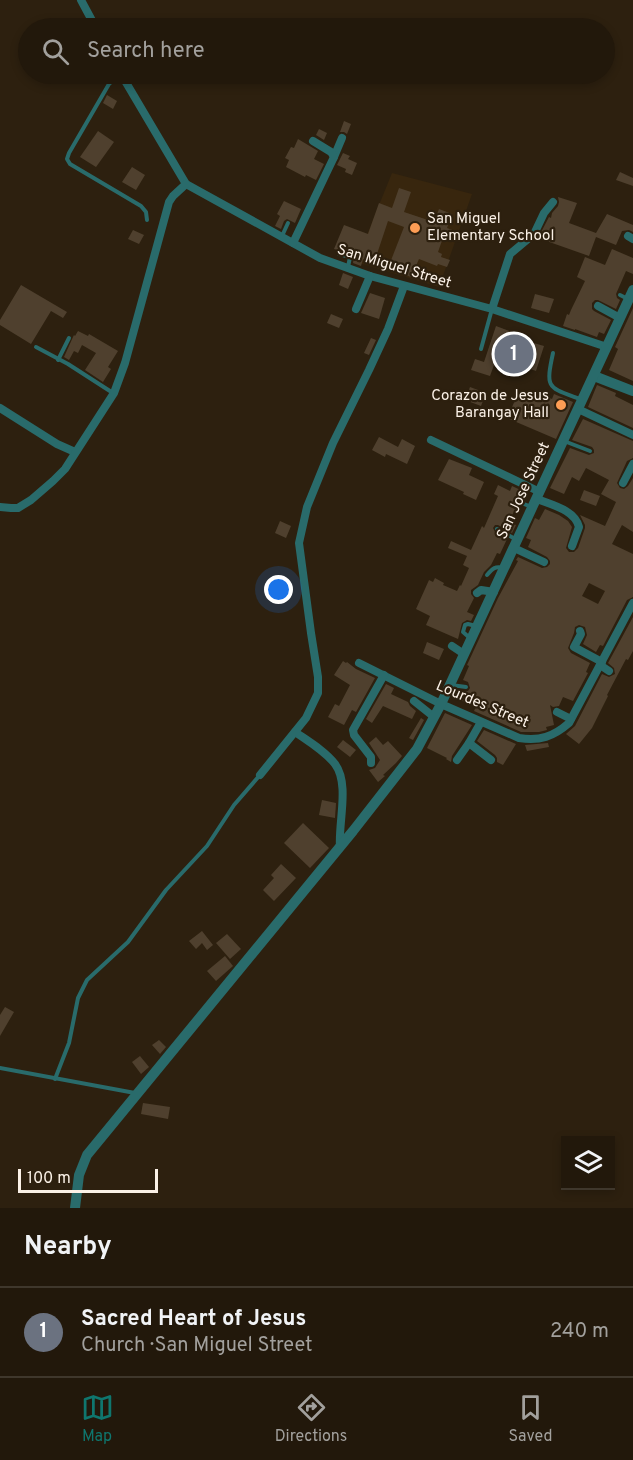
<!DOCTYPE html>
<meta charset="utf-8">
<style>
body{margin:0;font-family:Overpass,sans-serif;background:#2e2519;color:#f1f3f6}
.controls{position:absolute;right:18px;bottom:18px;display:grid;overflow:hidden;border-radius:0px;box-shadow:0 3px 9px #0003}
.controls button{width:54px;height:54px;display:grid;place-items:center;padding:0;border:0;border-bottom:2px solid #3f372c;background:#22180b;color:#f1f3f6;font:30px sans-serif}
.scale{position:absolute;left:18px;bottom:15px;width:140px;box-sizing:border-box;padding-left:6px;border:3px solid #fbf1e7;border-top:0;font-size:16px;line-height:21px;white-space:nowrap;color:#fbf1e7;-webkit-text-stroke:4px #2d200f;paint-order:stroke}
.you{position:absolute;left:279px;top:590px;width:21px;height:21px;margin:-15px;border:4px solid #fff;border-radius:50%;background:#1a73e8;box-shadow:0 0 0 9px #1a73e833}
.badge{display:grid;place-items:center;width:39px;height:39px;border-radius:50%;background:#0f766e;color:#fff;font-size:20px;font-weight:700}
.pin{position:absolute;translate:-50% -50%;border:3px solid #fff;box-shadow:0 2px 6px #0006}
.list{margin:0;padding:0;list-style:none}
h2{display:flex;justify-content:space-between;align-items:center;height:78px;margin:0;padding:0 24px;font-size:26px}
h2 small{font-size:20px;font-weight:400;color:#a2a09d}
.list li{display:grid;grid-template-columns:39px 1fr auto;gap:18px;align-items:center;box-sizing:border-box;height:90px;padding:0 24px;border-top:2px solid #3f372c}
.list b{display:block;font-size:22px;white-space:nowrap}
.list p{margin:0;font-size:20px;white-space:nowrap;color:#a2a09d}
.list em{font-size:20px;font-style:normal;color:#a2a09d}
.icon{flex:none;width:33px;height:33px;fill:none;stroke:currentColor;stroke-width:2;stroke-linecap:round;stroke-linejoin:round}
.map{position:relative;flex:none;width:633px;height:1208px;overflow:hidden}
.search{position:absolute;background:#22180b;box-shadow:0 3px 9px #0003;left:18px;right:18px;top:18px;height:66px;display:flex;align-items:center;gap:15px;box-sizing:border-box;padding:0 21px;border-radius:33px;color:#a2a09d;font-size:22px}
.sheet{height:168px;background:#22180b}
nav{display:flex;justify-content:space-around;align-items:center;box-sizing:border-box;height:84px;border-top:2px solid #3f372c;background:#22180b;font-size:16px;color:#a2a09d}
nav a{display:grid;justify-items:center;gap:3px}
nav .on{color:#0f766e}
.map>svg:first-child{display:block}
</style>
<div class="map">
<svg width="633" height="1208" viewBox="0 0 633 1208">
<rect width="100%" height="100%" fill="#2d200f"/>
<polygon fill="#38260e" points="392,173 472,194 439,287 356,262"/>
<g fill="#4f402e" fill-rule="evenodd">
<polygon points="107,95 117,101 113,109 103,103"/>
<polygon points="344,121 351,124 347,134 344,132 340,132"/>
<polygon points="319,129 327,133 324,140 316,135"/>
<polygon points="98,131 114,142 96,167 80,157"/>
<polygon points="298,139 318,151 314,159 324,164 316,180 306,175 305,177 286,167 289,160 285,158 291,147 294,148"/>
<polygon points="343,153 350,156 348,159 357,163 352,175 345,172 346,169 337,165"/>
<polygon points="132,167 145,175 136,190 122,182"/>
<polygon points="620,172 633,178 633,186 616,180"/>
<polygon points="399,188 411,192 404,212 434,222 439,209 452,214 447,228 455,231 452,238 444,235 438,252 442,254 441,257 450,260 447,267 438,264 437,266 419,259 411,277 388,268 404,227 388,221 374,263 363,259 361,266 353,263 354,257 352,254 334,249 344,225 368,234 379,203 392,208"/>
<polygon points="558,197 577,203 569,223 596,233 607,214 633,225 633,232 629,230 622,231 616,245 596,237 589,256 538,238 549,217 551,218 552,213 558,206 559,202"/>
<polygon points="284,201 301,209 295,223 287,219 284,221 281,229 275,226 280,216 277,214"/>
<polygon points="133,230 144,235 139,244 128,239"/>
<polygon points="612,249 633,258 633,274 626,271 616,294 617,298 620,300 616,309 598,300 595,300 592,303 592,309 594,311 611,320 604,334 599,332 597,337 575,329 575,330 563,326 567,314 569,315 571,310 585,281 577,277 585,257 605,265"/>
<polygon points="343,273 353,277 348,289 339,285"/>
<polygon points="21,285 67,312 63,318 51,311 31,344 0,325 0,320"/>
<polygon points="370,293 385,298 379,319 361,313"/>
<polygon points="535,294 554,299 549,313 531,308"/>
<polygon points="633,308 633,381 609,370 618,349 615,347"/>
<polygon points="331,314 343,319 339,328 327,323"/>
<polygon points="496,326 515,333 513,337 544,346 536,371 507,361 504,368 494,365 490,376 471,370 475,359 484,362"/>
<polygon points="78,331 88,336 89,334 118,351 108,367 111,369 103,382 85,370 96,353 82,345 78,353 74,351 69,360 64,357 73,337 74,335 75,336"/>
<polygon points="371,338 376,340 369,355 364,353"/>
<polygon points="597,385 616,393 615,396 633,405 633,428 588,407"/>
<polygon points="470,387 486,393 481,406 465,400"/>
<polygon points="538,392 552,399 554,394 573,402 556,439 507,418 518,394 534,401"/>
<path d="M583 419 633 441V458L627 461 617 483 620 488 624 489 628 486 633 478V532L622 525 612 544 633 554V597L627 600 603 646 600 645 596 652 583 644 587 635 585 627 579 625 575 627 574 633 568 648 571 653 590 663 586 672 588 673 573 701 563 697 559 706 553 707 550 705 554 725 546 727 547 730 539 732H521L474 711 476 707 460 700 464 691H468L470 688 468 682 463 680 469 666 467 665 498 598 518 561 516 560 518 557 542 568 547 567 550 564V561L547 557 528 547 531 540 526 538 535 518 539 520 545 509 559 515 568 521 572 527 566 548 569 552H574L578 548 585 528V525L580 515 605 526 616 502 601 494 609 480 586 468 579 481 572 477 564 494 550 488 570 448 589 455 594 453V450L592 447 572 440ZM589 583 605 591 598 604 582 596Z"/>
<polygon points="379,437 398,447 402,439 415,446 407,464 386,454 385,457 372,450"/>
<polygon points="449,459 472,468 469,475 484,482 476,500 463,494 464,492 438,480"/>
<polygon points="498,485 510,491 512,486 527,493 524,499 521,497 515,501 517,505 509,522 516,525 512,533 498,525 495,525 493,528 495,532 507,539 500,554 497,553 491,565 484,572 478,585 471,590 471,594 474,598 467,612 474,615 471,621 467,620 462,623 458,639 426,625 430,616 416,609 429,580 433,582 435,578 444,583 443,585 457,591 460,585 461,586 469,568 463,565 467,556 448,548 451,541 471,550 482,526 484,528 498,496 494,494"/>
<polygon points="584,490 600,496 596,506 580,500"/>
<polygon points="280,521 291,526 286,538 275,533"/>
<polygon points="633,617 633,651 628,660 626,659 607,695 608,696 592,728 579,744 566,734 575,726 602,674 609,677 615,674 614,668 608,663"/>
<polygon points="427,642 444,649 439,660 423,653"/>
<polygon points="343,661 346,663 347,662 356,669 375,678 356,712 352,710 344,725 328,717 335,704 339,706 350,685 334,675"/>
<polygon points="386,684 394,688 391,694 408,702 410,706 416,711 412,719 383,706 372,723 366,719"/>
<polygon points="445,713 472,725 452,756 451,762 446,759 447,758 427,748"/>
<polygon points="421,718 424,720 413,740 409,738"/>
<polygon points="484,730 516,744 503,765 497,762 497,758 495,755 477,741"/>
<polygon points="376,737 383,745 388,741 402,756 396,763 383,775 385,776 378,782 369,770 375,768 380,760 369,743"/>
<polygon points="343,740 356,750 350,757 337,747"/>
<polygon points="548,743 549,747 527,751 525,745"/>
<polygon points="322,800 336,803 335,818 319,815"/>
<polygon points="303,823 329,848 310,868 284,843"/>
<polygon points="281,864 296,878 274,901 263,890 274,878 271,875"/>
<polygon points="202,931 213,945 207,950 202,943 196,949 189,941"/>
<polygon points="227,934 241,949 230,959 216,943"/>
<polygon points="225,956 233,966 216,981 207,971"/>
<polygon points="5,1007 14,1012 0,1036 0,1015"/>
<polygon points="159,1040 166,1047 160,1054 152,1045"/>
<polygon points="140,1056 149,1067 141,1074 132,1062"/>
<polygon points="143,1103 170,1107 168,1119 141,1114"/>
</g>
<g fill="none" stroke-linecap="round" stroke-linejoin="round">
<g stroke="#296b6b" stroke-width="4">
<polyline points="120,74 109,84 69,153 67,159 70,164 141,206 146,212 147,220"/>
<polyline points="282,236 288,223"/>
<polyline points="339,254 350,257 348,267"/>
<polyline points="620,295 628,299"/>
<polyline points="36,347 68,364 113,393"/>
<polyline points="481,349 492,309"/>
<path d="M553 353C545 390 548 387 582 400"/>
<polyline points="58,360 69,338"/>
<polyline points="564,441 590,451"/>
<polyline points="519,502 529,506"/>
<polyline points="497,529 517,540"/>
<path d="M487 575C493 568 495 566 504 568"/>
<polyline points="471,639 463,632 465,625 468,624 476,626"/>
<polyline points="451,685 466,687"/>
<polyline points="0,1068 135,1093"/>
<polyline points="55,1079 69,1043 78,998 87,980 128,942 166,890 207,846 234,805 260,775"/>
</g>
<g stroke="#296b6b" stroke-width="8">
<polyline points="81,0 96,28"/>
<polyline points="121,74 186,184"/>
<polyline points="334,157 342,138"/>
<polyline points="186,184 320,258 370,276 492,309 607,347"/>
<polyline points="628,236 633,239"/>
<polyline points="293,243 334,157 331,152 313,141"/>
<polyline points="598,306 620,318"/>
<polyline points="356,309 370,276"/>
<polyline points="492,309 510,254 528,239 535,232 544,213 553,202"/>
<polyline points="0,408 57,444 75,452"/>
<polyline points="578,409 633,435"/>
<polyline points="431,440 540,492"/>
<polyline points="623,483 633,464"/>
<path d="M537 499C552 505 575 510 579 527L572 546"/>
<polyline points="0,507 11,508 18,508 31,500 53,481 65,469 114,393 125,363 169,202 173,196 186,184"/>
<polyline points="514,548 544,562"/>
<polyline points="477,593 481,590 494,592"/>
<polyline points="580,631 581,634 574,647 602,662"/>
<polyline points="452,646 464,654"/>
<path d="M359 663 441 704 519 738C540 741 553 737 569 723L633 603"/>
<polyline points="600,665 609,671"/>
<polyline points="414,701 434,717"/>
<polyline points="557,712 571,719"/>
<path d="M295 732C308 741 325 751 335 764 350 784 338 823 340 847"/>
<polyline points="469,743 491,760"/>
<polyline points="457,760 469,743 481,722"/>
<polyline points="371,763 371,757 354,735 353,730 384,675"/>
<polyline points="260,775 306,718 318,693 318,677 311,633 299,543 307,507 333,443 369,370 388,329 404,286"/>
</g>
<g stroke="#296b6b" stroke-width="10">
<polyline points="594,376 633,391"/>
<polyline points="75,1208 79,1175 87,1155 353,831 417,749 441,704 633,290"/>
</g>
</g>
<g fill="#fd9d55" stroke="#2d200f" stroke-width="2">
<circle cx="415" cy="228" r="6"/>
<circle cx="561" cy="405" r="6"/>
</g>
<g text-anchor="middle" dominant-baseline="central" stroke-width="4.5" stroke-linejoin="round" paint-order="stroke">
<g font-size="15" fill="#fbf1e7" stroke="#2d200f" text-anchor="start">
<text x="427" y="219">San Miguel<tspan x="427" dy="17">Elementary School</tspan></text>
<text x="549" y="396" text-anchor="end">Corazon de Jesus<tspan x="549" dy="17">Barangay Hall</tspan></text>
</g>
<g font-size="15" fill="#fbf1e7" stroke="#2d200f">
<text transform="translate(394 267) rotate(17)">San Miguel Street</text>
<text transform="translate(524 491) rotate(-65)">San Jose Street</text>
<text transform="translate(482 705) rotate(23)">Lourdes Street</text>
</g>
</g>
</svg>
<div class="controls">
<button><svg class="icon" aria-label="layers" viewBox="0 0 24 24"><path d="M12 4l9 5-9 5-9-5zM3 14l9 5 9-5"/></svg></button>
</div>
<div class="scale">100 m</div>
<div class="you"></div>
<div class="pin badge" style="left:514px;top:354px;background:#6b7280">1</div>
<div class="search"><svg class="icon" aria-label="search" viewBox="0 0 24 24"><circle cx="10" cy="10" r="6"/><path d="M15 15l6 6"/></svg>Search here</div>
</div>
<section class="sheet">
<h2>Nearby<small></small></h2>
<ul class="list">
<li><span class="badge" style="background:#6b7280">1</span><div><b>Sacred Heart of Jesus</b><p>Church · San Miguel Street</p></div><em>240 m</em></li>
</ul>
</section>
<nav>
<a class="on"><svg class="icon" aria-label="map" viewBox="0 0 24 24"><path d="M3 6l6-2 6 2 6-2v14l-6 2-6-2-6 2zM9 4v14M15 6v14"/></svg>Map</a>
<a><svg class="icon" aria-label="directions" viewBox="0 0 24 24"><path d="M12 3l9 9-9 9-9-9zM9 14v-3h6M13 9l2 2-2 2"/></svg>Directions</a>
<a><svg class="icon" aria-label="saved" viewBox="0 0 24 24"><path d="M7 4h10v16l-5-4-5 4z"/></svg>Saved</a>
</nav>
